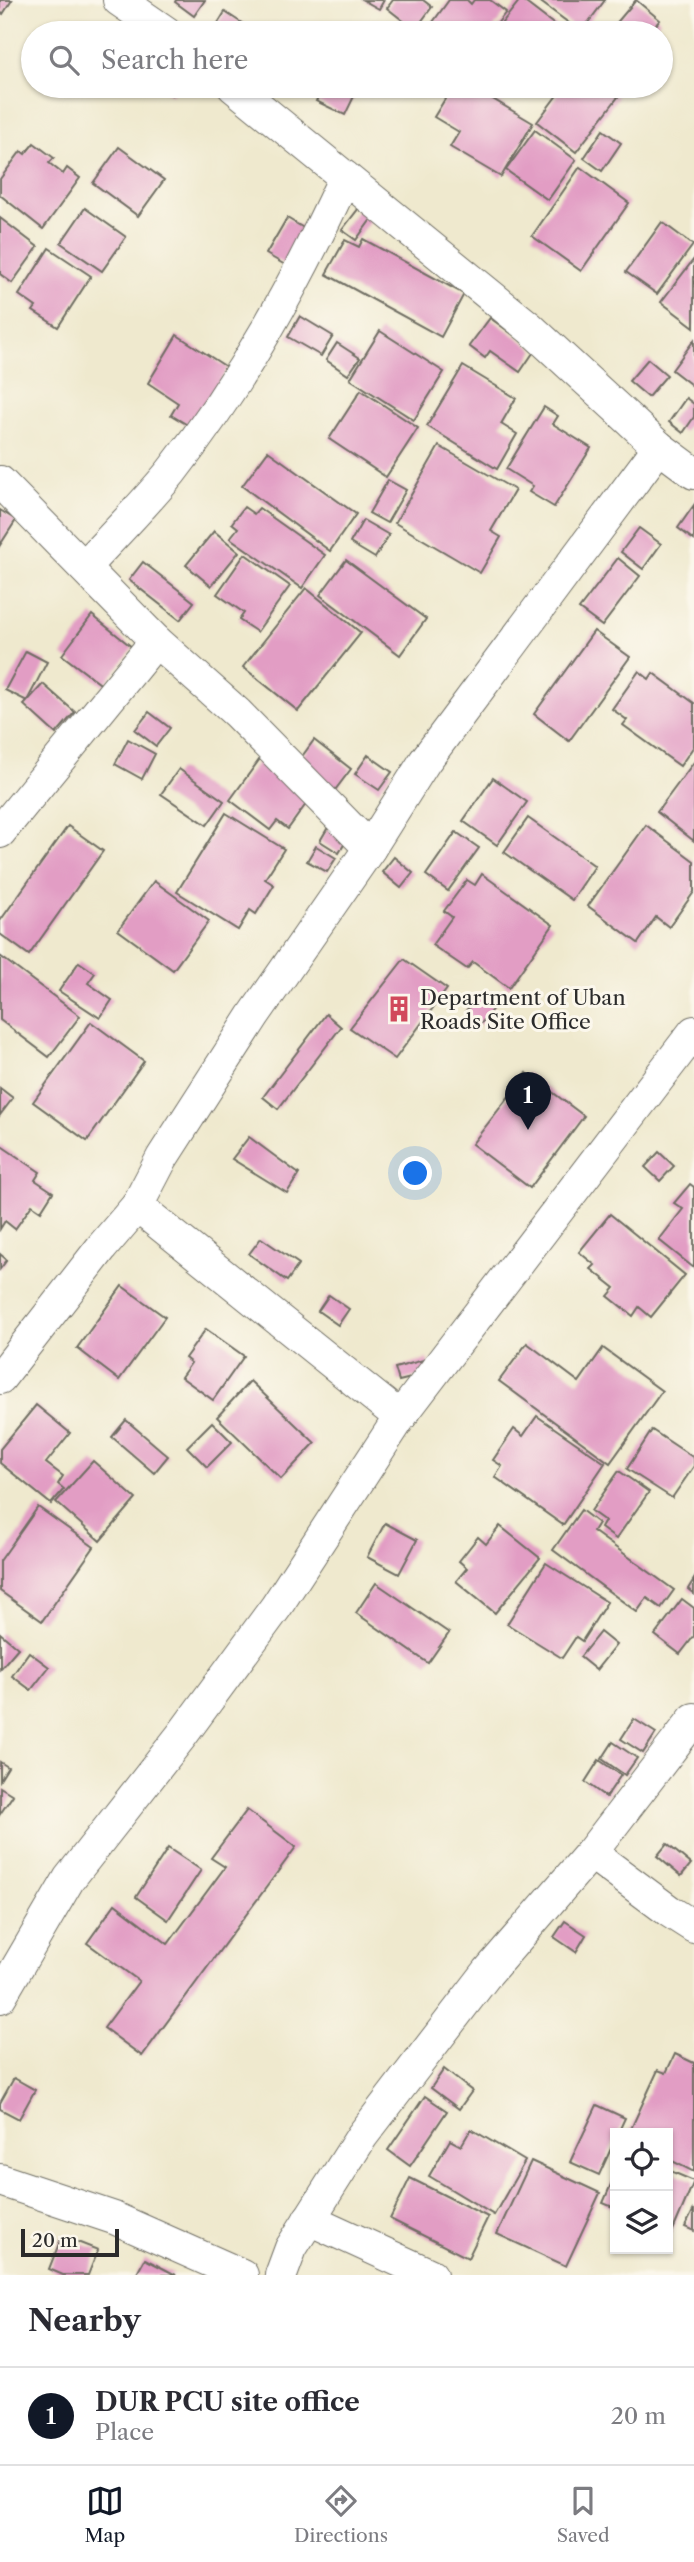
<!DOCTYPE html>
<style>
body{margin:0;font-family:"Libre Caslon Text",serif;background:#f7f7f7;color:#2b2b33}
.controls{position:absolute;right:21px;bottom:21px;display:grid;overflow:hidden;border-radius:0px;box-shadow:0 2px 5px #0004}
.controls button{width:63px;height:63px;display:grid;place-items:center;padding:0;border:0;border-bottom:2px solid #e1e1e2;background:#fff;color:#2b2b33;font:35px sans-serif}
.scale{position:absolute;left:21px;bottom:18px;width:98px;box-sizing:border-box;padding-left:7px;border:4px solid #2b2b2b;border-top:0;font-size:19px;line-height:24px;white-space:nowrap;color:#2b2b2b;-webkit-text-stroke:5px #fbf7ec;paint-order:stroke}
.you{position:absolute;left:416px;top:1174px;width:24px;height:24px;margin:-18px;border:5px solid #fff;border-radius:50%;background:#1a73e8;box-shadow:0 0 0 10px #1a73e833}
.badge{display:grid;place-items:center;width:46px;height:46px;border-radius:50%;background:#111827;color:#fff;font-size:23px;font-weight:700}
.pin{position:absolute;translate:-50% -58px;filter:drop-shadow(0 2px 4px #0008)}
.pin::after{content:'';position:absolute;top:37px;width:24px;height:21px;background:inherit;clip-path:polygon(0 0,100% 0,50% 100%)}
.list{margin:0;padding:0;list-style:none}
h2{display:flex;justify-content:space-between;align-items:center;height:91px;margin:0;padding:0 28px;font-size:30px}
h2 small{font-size:23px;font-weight:400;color:#7c7c81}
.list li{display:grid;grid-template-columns:46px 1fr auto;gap:21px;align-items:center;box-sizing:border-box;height:98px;padding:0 28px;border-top:2px solid #e1e1e2}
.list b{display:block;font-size:26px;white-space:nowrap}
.list p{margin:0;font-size:23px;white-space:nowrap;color:#7c7c81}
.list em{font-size:23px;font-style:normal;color:#7c7c81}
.icon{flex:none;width:38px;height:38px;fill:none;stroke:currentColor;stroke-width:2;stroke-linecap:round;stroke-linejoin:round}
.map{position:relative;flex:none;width:694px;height:2275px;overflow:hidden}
.search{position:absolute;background:#fff;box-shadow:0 2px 5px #0004;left:21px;right:21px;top:21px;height:77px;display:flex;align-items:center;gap:18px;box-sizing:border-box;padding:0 24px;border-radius:38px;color:#7c7c81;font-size:26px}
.sheet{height:189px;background:#fff}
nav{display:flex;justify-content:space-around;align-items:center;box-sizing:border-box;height:98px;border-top:2px solid #e1e1e2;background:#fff;font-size:19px;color:#7c7c81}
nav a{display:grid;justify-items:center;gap:4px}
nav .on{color:#111827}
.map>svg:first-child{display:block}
</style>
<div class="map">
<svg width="694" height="2275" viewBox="0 0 694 2275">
<rect width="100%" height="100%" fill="#fbf7ec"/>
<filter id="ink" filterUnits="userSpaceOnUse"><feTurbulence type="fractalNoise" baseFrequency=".0143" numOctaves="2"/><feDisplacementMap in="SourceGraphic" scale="14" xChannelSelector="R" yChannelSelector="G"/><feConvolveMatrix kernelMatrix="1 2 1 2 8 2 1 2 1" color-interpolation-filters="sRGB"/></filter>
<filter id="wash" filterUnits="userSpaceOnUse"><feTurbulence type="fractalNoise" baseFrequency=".00686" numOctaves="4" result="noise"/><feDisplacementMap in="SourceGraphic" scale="28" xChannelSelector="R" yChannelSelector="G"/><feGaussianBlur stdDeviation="1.57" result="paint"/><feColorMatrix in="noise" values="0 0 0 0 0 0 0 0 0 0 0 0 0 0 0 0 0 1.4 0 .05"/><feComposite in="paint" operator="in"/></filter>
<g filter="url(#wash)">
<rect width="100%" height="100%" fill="#efe9ce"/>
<g id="blocks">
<g fill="#e29dc4">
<polygon points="0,0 12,0 3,14 0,13"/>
<polygon points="176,0 205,0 194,16 175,2"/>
<polygon points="363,0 384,0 379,9"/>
<polygon points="393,0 423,0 432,7 415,30 387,8"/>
<polygon points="449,0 467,0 471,4 474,0 490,0 506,12 490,33 425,33"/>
<polygon points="520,0 522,0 565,33 494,33"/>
<polygon points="538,0 605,0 581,32"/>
<polygon points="636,0 660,20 649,33 608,33"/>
<polygon points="225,12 257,33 212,33"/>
<polygon points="331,23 353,33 326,33"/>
<polygon points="111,25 123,33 106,33"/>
<polygon points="158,86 178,86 172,95"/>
<polygon points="324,86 359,86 345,115 316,101"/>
<polygon points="453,86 471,86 533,123 501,177 450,147 459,132 434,117"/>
<polygon points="486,86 523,86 518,93 511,88 502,98"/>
<polygon points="564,86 604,86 618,97 576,152 537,122"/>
<polygon points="535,130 576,160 548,200 506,170"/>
<polygon points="603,130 621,143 602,171 584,158"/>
<polygon points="34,143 54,158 49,163 63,174 67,168 80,178 43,229 0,195 0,179 21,151 25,154"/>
<polygon points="119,147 164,180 138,216 93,183"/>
<polygon points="580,167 629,203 581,271 532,236"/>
<polygon points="85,208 126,237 102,271 61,243"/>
<polygon points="359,208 372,218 356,240 342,230"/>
<polygon points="0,218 38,247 12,283 0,274"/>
<polygon points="287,218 307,230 287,266 266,254"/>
<polygon points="662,222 693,245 657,294 626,272"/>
<polygon points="363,239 464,294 441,337 326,274 345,240 359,247"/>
<polygon points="49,248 91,276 58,327 33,311 36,307 19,295"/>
<polygon points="694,259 694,327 661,302"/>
<polygon points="300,316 333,336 321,356 288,337"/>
<polygon points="490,318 535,350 520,372 490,351 485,358 469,346"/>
<polygon points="380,331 444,372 414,420 350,379"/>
<polygon points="177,335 228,368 191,427 171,415 178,403 148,383"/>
<polygon points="694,340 694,387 672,370"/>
<polygon points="337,343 360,358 348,375 326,360"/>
<polygon points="648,359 667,375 648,397 629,381"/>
<polygon points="463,366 516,398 501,424 517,434 497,469 427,426"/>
<polygon points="361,390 418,428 386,477 329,439"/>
<polygon points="686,398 694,404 694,417 683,433 669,422"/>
<polygon points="544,407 558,416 553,424 591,448 554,507 529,492 533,486 506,469"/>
<polygon points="439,446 515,490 491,531 501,537 480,573 395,523"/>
<polygon points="268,451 356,514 330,551 242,486"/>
<polygon points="388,480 406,490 387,523 369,513"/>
<polygon points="694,505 694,540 678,528"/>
<polygon points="244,507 254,514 259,508 325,555 302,588 230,538 238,528 232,523"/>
<polygon points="0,510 16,520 0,545"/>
<polygon points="363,520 389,535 375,558 350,543"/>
<polygon points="639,528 661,544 643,569 621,552"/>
<polygon points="214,531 239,552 211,586 186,565"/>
<polygon points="245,554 290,586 257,632 239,620 244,613 217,594"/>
<polygon points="618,558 640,576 602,626 579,609"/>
<polygon points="346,560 426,619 400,655 320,595"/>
<polygon points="143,562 194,602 180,620 129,580"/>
<polygon points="306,588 361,633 298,711 243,667"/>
<polygon points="92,615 133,648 103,686 62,655"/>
<polygon points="594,631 630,657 569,741 534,714"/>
<polygon points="26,651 47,662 27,701 5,690"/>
<polygon points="639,671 649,679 653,673 694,703 694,746 680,766 623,725 627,720 612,709"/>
<polygon points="43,684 75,712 56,734 24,705"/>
<polygon points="149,712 170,728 156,746 135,730"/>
<polygon points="128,739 155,754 142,779 115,764"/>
<polygon points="314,740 351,769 332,794 295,766"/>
<polygon points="368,755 392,772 379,790 355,774"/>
<polygon points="262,756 309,800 288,829 277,821 270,830 230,800"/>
<polygon points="694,762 694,841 657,812"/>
<polygon points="179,769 224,801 207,825 161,794"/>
<polygon points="493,778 527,802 497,845 463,821"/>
<polygon points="226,813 284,849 265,879 274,885 256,914 250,910 238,930 177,892"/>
<polygon points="528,818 595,866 572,900 504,852"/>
<polygon points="330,824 349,836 339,853 320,841"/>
<polygon points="646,825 694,861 694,892 669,927 656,917 638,943 588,906"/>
<polygon points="68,826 103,851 29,955 0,934 0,921"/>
<polygon points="456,832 479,848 448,891 426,875"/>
<polygon points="316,846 336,858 327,872 307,861"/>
<polygon points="394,857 413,873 401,888 382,872"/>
<polygon points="482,874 553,925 509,988 473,962 467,969 432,945 452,917 444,911 467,880 475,885"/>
<polygon points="154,881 209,921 173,970 118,930"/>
<polygon points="0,956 80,1016 49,1057 0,1020"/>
<polygon points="404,959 447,989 395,1059 350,1028"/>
<polygon points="79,962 95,973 88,983 112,1000 100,1018 59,991"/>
<polygon points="479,995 494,1007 480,1025 465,1012"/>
<polygon points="326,1014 341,1027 278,1109 263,1097"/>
<polygon points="91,1022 144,1061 87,1141 33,1102"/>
<polygon points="527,1073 584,1116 530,1188 472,1144"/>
<polygon points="0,1088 13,1098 0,1115"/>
<polygon points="249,1137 299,1174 287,1193 232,1159"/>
<polygon points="0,1145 40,1172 35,1180 53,1192 41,1211 32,1205 15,1229 5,1221 0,1229"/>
<polygon points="659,1152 674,1166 660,1181 645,1167"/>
<polygon points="690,1184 694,1187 694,1268 659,1240 683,1209 674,1203"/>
<polygon points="610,1214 685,1275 651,1317 639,1307 633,1316 608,1296 615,1288 591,1269 595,1265 579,1252"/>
<polygon points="261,1238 299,1264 287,1281 249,1254"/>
<polygon points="0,1254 7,1260 0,1269"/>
<polygon points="122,1286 165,1317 119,1380 77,1348"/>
<polygon points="329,1295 349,1309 338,1325 318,1311"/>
<polygon points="206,1329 244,1356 213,1400 181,1377 191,1363 185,1358"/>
<polygon points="527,1343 579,1382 603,1348 662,1391 610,1463 499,1381"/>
<polygon points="427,1359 431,1373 399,1381 395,1368"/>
<polygon points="250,1381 315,1443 281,1479 217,1417"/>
<polygon points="36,1405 70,1433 46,1463 63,1476 58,1484 64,1489 51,1504 0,1463 0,1449"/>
<polygon points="537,1416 605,1463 563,1525 495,1477 502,1466 493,1460 514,1429 523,1436"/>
<polygon points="126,1420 168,1456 154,1473 112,1437"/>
<polygon points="212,1422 232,1442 207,1467 187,1447"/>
<polygon points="652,1430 694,1458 694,1466 672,1498 627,1469"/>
<polygon points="93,1461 136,1499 100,1541 56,1502"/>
<polygon points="619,1471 649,1492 616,1539 601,1528 605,1521 591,1511"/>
<polygon points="38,1507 94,1547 42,1621 0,1591 0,1561"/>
<polygon points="581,1510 598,1523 593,1531 674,1590 661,1608 647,1598 637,1612 553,1550"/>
<polygon points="385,1523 417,1540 399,1574 367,1557"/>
<polygon points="500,1526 540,1558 495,1613 456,1581 467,1568 459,1561 478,1537 486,1544"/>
<polygon points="546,1563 607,1602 582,1641 576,1637 562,1658 507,1624"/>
<polygon points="694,1579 694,1594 688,1589"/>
<polygon points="376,1583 449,1633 428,1663 356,1613"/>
<polygon points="682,1599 694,1608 694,1636 680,1654 655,1635"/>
<polygon points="600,1632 616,1645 596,1670 580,1657"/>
<polygon points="0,1633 18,1648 0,1669"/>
<polygon points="29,1652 49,1667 31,1690 12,1676"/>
<polygon points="634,1719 656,1733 643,1753 621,1739"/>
<polygon points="613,1742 637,1758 625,1775 602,1759"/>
<polygon points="599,1760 621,1775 606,1797 585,1782"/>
<polygon points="0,1762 8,1767 0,1780"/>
<polygon points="0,1787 13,1795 0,1814"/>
<polygon points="247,1810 296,1847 142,2056 104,2028 139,1981 87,1943 115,1904 168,1944 225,1867 211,1858"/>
<polygon points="667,1844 691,1864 681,1876 657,1856"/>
<polygon points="168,1848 201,1870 168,1920 136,1897"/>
<polygon points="565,1921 586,1935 576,1952 554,1937"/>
<polygon points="675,2054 694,2063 694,2172 668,2159 668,2133 629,2133 658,2070 666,2073"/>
<polygon points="444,2069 472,2091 459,2109 431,2088"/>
<polygon points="14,2078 35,2090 19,2119 0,2109 0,2103"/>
<polygon points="425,2096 447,2111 410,2166 388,2150"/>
<polygon points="597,2105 625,2118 618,2133 615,2133 615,2140 599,2175 570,2162"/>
<polygon points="471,2129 525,2161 494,2215 429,2176 450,2140 461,2146"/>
<polygon points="531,2161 600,2193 566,2266 497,2234"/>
<polygon points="668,2170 694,2181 668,2242"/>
<polygon points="615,2175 615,2208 603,2203"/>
<polygon points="410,2178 488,2217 468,2258 390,2219"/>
<polygon points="694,2209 694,2231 685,2227"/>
<polygon points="62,2236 98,2250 88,2275 63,2275 49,2269"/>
<polygon points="145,2259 176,2275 136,2275"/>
</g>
</g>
</g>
<g filter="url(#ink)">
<use href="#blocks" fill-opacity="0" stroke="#706e64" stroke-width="2"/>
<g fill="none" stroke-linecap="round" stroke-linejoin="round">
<g stroke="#706e64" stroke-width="34">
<g id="minor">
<polyline points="119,0 167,33"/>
<polyline points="233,86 530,328 659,447 694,473"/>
<polyline points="0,482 156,641 237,713 370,848"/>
<path d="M84 567C113 536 144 505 171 472 243 380 296 283 345 177"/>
<polyline points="0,832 156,641"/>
<polyline points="137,1206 400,1417"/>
<polyline points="0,1378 102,1247 137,1206 162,1158 254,1015 370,848 425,761 659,447"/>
<polyline points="591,1853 669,1911 694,1927"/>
<polyline points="0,1997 69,1879 182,1735 276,1607 400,1417 694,1032"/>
<polyline points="0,2180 114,2218 242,2275"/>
<polyline points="309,2219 431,2275"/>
<polyline points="281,2275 291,2248 362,2136 488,1972 591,1853 694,1719"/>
</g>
</g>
<use href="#minor" stroke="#fff" stroke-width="32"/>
</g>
</g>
<defs>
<g id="building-bare" transform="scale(2.1)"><path d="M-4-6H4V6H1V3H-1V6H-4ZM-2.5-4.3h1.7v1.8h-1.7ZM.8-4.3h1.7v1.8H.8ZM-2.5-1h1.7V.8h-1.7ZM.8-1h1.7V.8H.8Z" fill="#d1495b" stroke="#fbf7ec" stroke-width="2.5" paint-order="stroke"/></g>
</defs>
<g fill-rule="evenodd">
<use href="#building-bare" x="399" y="1009"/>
</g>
<g text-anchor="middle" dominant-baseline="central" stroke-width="6" stroke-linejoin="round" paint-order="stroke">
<g font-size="21" fill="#2b2b2b" stroke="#fbf7ec" text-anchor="start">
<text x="420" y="997">Department of Uban<tspan x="420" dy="24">Roads Site Office</tspan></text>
</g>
</g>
</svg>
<div class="controls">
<button><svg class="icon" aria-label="locate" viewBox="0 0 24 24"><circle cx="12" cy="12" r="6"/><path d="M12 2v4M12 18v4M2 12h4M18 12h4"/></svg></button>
<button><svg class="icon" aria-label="layers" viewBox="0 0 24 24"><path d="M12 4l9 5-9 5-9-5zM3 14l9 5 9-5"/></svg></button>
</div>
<div class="scale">20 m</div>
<div class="you"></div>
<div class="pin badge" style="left:528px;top:1130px">1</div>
<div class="search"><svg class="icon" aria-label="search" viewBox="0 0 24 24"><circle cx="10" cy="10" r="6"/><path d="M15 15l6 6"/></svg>Search here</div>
</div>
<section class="sheet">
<h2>Nearby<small></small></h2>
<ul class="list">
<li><span class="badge">1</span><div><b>DUR PCU site office</b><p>Place</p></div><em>20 m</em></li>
</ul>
</section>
<nav>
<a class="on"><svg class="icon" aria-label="map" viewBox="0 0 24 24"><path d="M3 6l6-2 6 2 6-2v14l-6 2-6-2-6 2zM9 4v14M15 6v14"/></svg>Map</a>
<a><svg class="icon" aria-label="directions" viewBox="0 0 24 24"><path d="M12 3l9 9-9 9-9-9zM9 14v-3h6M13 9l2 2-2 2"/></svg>Directions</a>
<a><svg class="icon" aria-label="saved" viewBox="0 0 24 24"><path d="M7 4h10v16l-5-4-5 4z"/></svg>Saved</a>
</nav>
